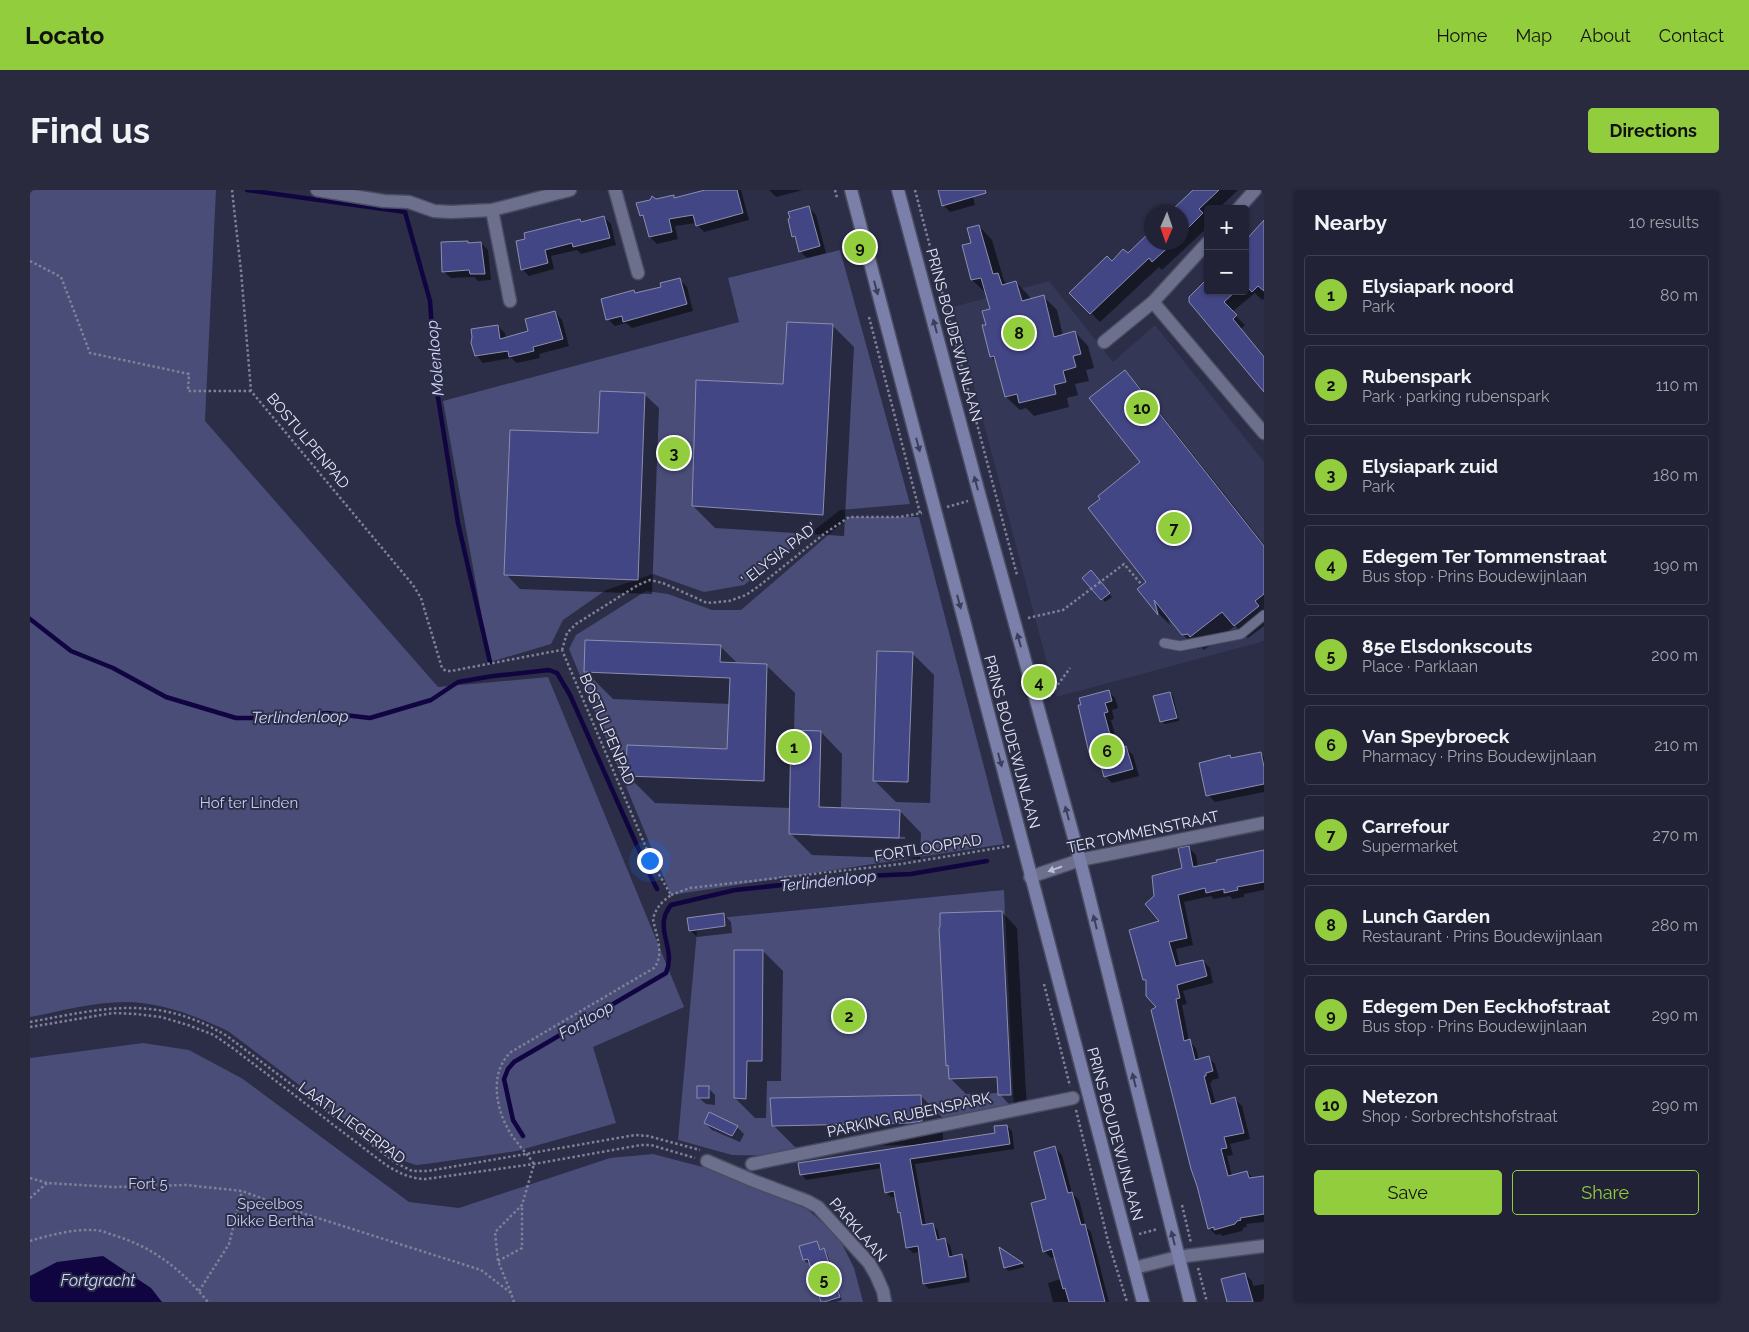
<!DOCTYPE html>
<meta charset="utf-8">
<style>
body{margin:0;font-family:Raleway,sans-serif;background:#292a3d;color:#f1f3f6}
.controls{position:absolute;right:15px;top:15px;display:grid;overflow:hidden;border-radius:5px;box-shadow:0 1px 4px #0004}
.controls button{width:45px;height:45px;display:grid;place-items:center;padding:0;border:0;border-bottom:1px solid #3e3f50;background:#212235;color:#f1f3f6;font:25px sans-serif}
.compass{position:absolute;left:1114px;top:15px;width:45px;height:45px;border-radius:50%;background:#212235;box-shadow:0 1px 4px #0004;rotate:182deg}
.you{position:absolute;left:619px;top:670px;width:18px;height:18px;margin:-12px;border:4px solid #fff;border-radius:50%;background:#1a73e8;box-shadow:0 0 0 8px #1a73e833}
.badge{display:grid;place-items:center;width:32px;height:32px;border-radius:50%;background:#92cd3e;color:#111;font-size:16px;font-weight:700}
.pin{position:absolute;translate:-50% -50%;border:2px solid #fff;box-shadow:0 1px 5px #0006}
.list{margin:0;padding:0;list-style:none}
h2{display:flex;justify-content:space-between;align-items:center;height:65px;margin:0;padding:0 20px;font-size:21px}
h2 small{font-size:16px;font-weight:400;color:#a2a4ad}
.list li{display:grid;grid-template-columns:32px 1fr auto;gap:15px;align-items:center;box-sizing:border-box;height:80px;margin:0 10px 10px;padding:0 10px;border:1px solid #3e3f50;border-radius:5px}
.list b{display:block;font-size:19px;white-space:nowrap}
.list p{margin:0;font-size:16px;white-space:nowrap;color:#a2a4ad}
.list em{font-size:16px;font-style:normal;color:#a2a4ad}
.actions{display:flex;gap:10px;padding:15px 20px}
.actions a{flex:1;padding:11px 0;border:1px solid #92cd3e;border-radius:5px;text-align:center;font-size:18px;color:#92cd3e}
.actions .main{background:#92cd3e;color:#111}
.map{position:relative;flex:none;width:1234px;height:1112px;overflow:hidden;border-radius:5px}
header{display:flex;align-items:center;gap:30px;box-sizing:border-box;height:70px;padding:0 25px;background:#92cd3e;color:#111}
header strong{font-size:24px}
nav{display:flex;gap:28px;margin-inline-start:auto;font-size:18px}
.intro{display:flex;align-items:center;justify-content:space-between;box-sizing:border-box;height:120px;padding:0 30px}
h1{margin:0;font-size:35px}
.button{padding:12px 22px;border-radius:5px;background:#92cd3e;color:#111;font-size:18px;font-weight:700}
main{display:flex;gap:30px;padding:0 30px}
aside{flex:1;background:#212235;border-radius:5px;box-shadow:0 1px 4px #0004}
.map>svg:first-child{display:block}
</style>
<header>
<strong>Locato</strong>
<nav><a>Home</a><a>Map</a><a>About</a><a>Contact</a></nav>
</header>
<div class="intro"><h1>Find us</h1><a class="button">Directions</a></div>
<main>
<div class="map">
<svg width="1234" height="1112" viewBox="0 0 1234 1112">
<rect width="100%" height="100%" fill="#2c2e47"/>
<polygon fill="#343756" points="1019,91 1083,172 1125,135 1234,272 1234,450 1231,452 1026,507 923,117"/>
<g fill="#494d78">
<path d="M0 0H186L175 231 408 497 518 487 654 817 563 857 586 933 487 961 396 974 386 975 377 972 359 963 198 841C166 826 131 812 95 812 64 812 31 821 0 827Z"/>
<polygon points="810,60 880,314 810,320 714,395 674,402 623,384 576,400 533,430 521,454 460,472 413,211 709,132 698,88"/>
<polygon points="819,327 889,327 974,654 641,705 539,459 546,445 616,401 638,404 682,420 711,420"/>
<polygon points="974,700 984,922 872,951 772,966 702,965 648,950 668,730"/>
<polygon points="113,853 159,860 213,889 379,1012 429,1018 580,968 623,964 684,980 777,1019 808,1046 824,1078 833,1112 0,1112 0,868"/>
</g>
<polygon fill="#100540" points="73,1066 121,1098 132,1112 0,1112 0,1086 27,1072"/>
<g fill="#0007" fill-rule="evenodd">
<polygon points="679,0 711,0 719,30 674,42 666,33 645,36 648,49 627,54 620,47 616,30 611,25 626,10 643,6 646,9"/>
<polygon points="739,0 773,0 746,7"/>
<polygon points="908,0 941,0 945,15 920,22 913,15"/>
<polygon points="1164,0 1208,0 1188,19 1178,19 1178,37 1132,80 1129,77 1070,132 1041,103 1082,72 1122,52 1152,52 1152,22 1141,22"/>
<polygon points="779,18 786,25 796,63 777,68 770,61 767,50 764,47 759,30"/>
<polygon points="574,27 581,34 586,55 551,64 547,60 521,66 524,79 499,86 492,79 549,30 552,33"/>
<polygon points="1234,32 1234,109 1232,110 1225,103 1202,122 1215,135 1211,139 1234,167 1234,201 1178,101 1215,101 1215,53"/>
<polygon points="949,36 962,50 974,91 978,94 986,92 999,106 1001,110 1013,106 1027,120 1033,146 1045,142 1058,156 1064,178 1056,180 1059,191 1045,194 1048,205 1037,208 1039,217 1004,226 996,218 990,220 976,207 967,172 961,167 954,136 958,136 961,120 956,103 942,90 934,56 943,54"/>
<polygon points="437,52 440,54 451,53 458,60 461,90 448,91 444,87 421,88 413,81"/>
<polygon points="650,90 657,97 663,121 602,138 596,133 585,136 578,129 604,101 606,104 632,98"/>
<polygon points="525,122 532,130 539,156 509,164 510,168 487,173 481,168 453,173 446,165 468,136 475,143 476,149 499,142"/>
<polygon points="802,135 824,157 814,346 685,338 663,316"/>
<polygon points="1095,182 1108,195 1234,354 1234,436 1218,448 1205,436 1174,460 1171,457 1168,459 1154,446 1137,424 1140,435 1127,422 1129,424 1124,404 1118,392 1111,272"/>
<polygon points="614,204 629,218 622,404 490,399 476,384 569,244"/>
<polygon points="1064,385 1082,407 1075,412 1054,388"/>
<path d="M690 456 708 474 737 476 765 503 764 541 791 542 812 564 811 619 870 621 891 643 890 669 782 665 760 643 761 618 625 613 597 585 698 560 700 514 583 509 555 481ZM781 643 875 647V649L781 646Z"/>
<polygon points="882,463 904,485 900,613 866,612 844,590"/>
<polygon points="1078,501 1085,508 1088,518 1082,520 1084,529 1081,530 1089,559 1096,558 1103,565 1109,586 1082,593 1075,586 1071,572 1060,562"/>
<polygon points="1140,503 1143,506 1149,531 1135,534 1131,531"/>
<polygon points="1230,563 1234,567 1234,602 1185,612 1178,605 1202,569"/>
<polygon points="1159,658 1166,665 1168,677 1234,661 1234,700 1214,704 1214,707 1203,709 1200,706 1184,709 1181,706 1154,712 1163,755 1146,759 1150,777 1173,771 1180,778 1183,793 1153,801 1157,814 1152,815 1159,851 1166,858 1169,870 1178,867 1185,874 1189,888 1182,890 1182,892 1180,893 1186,914 1205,909 1212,916 1220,949 1200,954 1203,965 1197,966 1202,986 1217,982 1224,989 1234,988 1234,1032 1216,1034 1217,1037 1214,1037 1212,1041 1192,1046 1190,1044 1186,1045 1179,1038 1128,818 1117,793 1114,790 1131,732 1153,678"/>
<polygon points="972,722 987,738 997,920 985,921 969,903 936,904 920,888 919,878 917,875"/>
<polygon points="694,725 701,732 702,743 667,747 660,740"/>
<polygon points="733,761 753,781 751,891 737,891 736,928 725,928 705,908"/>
<polygon points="678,898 685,905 685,915 676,914 668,907"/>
<polygon points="891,906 913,928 913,952 966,944 977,936 982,941 984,959 885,974 896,1036 903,1035 908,1040 910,1050 915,1050 920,1055 923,1067 932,1066 937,1071 940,1092 899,1099 894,1094 890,1062 883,1063 877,1057 872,1025 869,1022 866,1007 861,1007 856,1002 852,978 776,990 771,984 884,957 884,955 765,957 743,935"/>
<polygon points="675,933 707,937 714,944 710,952 682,940"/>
<polygon points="1025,958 1032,965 1042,1003 1049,1010 1056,1037 1061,1042 1079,1112 1023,1112 1018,1093 1031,1089 1025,1067 1021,1068 1014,1061 1017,1009"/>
<polygon points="786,1052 791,1060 794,1060 797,1063 812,1110 806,1112 793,1112 780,1072 777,1073 774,1070"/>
<polygon points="971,1060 992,1074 995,1077 978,1081 975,1078"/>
<polygon points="1215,1084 1222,1091 1223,1096 1234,1094 1234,1112 1198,1112"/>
</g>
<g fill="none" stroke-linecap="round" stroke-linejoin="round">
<g stroke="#100540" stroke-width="4.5">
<polyline points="217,0 375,22 400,111 406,195 428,333 460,472"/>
<polyline points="0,429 41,461 83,478 136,507 206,528 246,528 297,523 340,528 401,510 428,492 463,486 519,480 527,483 540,505 621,687 627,699"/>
<path d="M493 946 483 930 474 889 478 879 484 872 636 783C647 758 622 738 641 715L705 700 836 686 881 684 957 671"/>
</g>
</g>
<g fill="#434685" stroke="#8b8fae">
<polygon points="675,0 707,0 713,23 666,36 663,25 639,29 642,42 619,47 613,25 610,26 606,13 620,10 622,6 626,9 644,5 644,8"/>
<polygon points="908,0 955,0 956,3 912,16"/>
<polygon points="1163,0 1189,0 1169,19 1173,23 1152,44 1152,22 1140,22"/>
<polygon points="779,16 790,56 769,62 765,46 762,47 758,29 760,28 758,22"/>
<polygon points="574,26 580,48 543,57 542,53 515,60 518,73 491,80 486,51 495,49 494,43 550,29 551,32"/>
<polygon points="1234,30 1234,101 1228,96 1222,102 1215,95 1215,51"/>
<polygon points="949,35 963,84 968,83 972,95 986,91 992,111 1014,105 1024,147 1045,141 1051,164 1043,166 1046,177 1033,181 1036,192 1024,195 1026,204 989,213 987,204 975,207 964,166 960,167 952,135 956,135 952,121 960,119 951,88 941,90 932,55 941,53 937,38"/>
<polygon points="1122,40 1122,52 1144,52 1122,72 1119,68 1060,124 1039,103 1077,66 1082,71 1093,59 1098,63"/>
<polygon points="438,51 438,53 451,52 455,84 440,84 439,80 412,82 411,52"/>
<polygon points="650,88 657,114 593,132 592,126 576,130 571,109 604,100 605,103 631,97 630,93"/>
<polygon points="1178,88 1178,101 1206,101 1194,112 1207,125 1203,129 1234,167 1234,202 1159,112 1159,107"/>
<polygon points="525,121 533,149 503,157 504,161 479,167 478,161 445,166 441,153 442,147 441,139 468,135 470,149 498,141 495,129"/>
<polygon points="757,132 803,134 793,325 662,316 666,190 753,194"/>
<polygon points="1095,180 1234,356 1234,404 1225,411 1229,416 1204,436 1192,422 1160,447 1158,444 1152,445 1124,410 1128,425 1107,399 1116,392 1058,318 1070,309 1068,306 1110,272 1059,208"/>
<polygon points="570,201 615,203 608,390 474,385 480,240 568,243"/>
<polygon points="1061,380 1080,403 1071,410 1052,388"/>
<polygon points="555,450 691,455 690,472 737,474 734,591 596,586 597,555 697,559 700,488 554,482"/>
<polygon points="847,461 883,462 878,592 843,591"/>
<polygon points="1079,500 1082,511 1075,513 1078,522 1074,523 1084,559 1096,556 1103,579 1074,587 1068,565 1062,566 1061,562 1059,563 1048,515 1051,515 1049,508"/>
<polygon points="1140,502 1147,528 1130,532 1123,506"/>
<polygon points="761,540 791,541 789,617 870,620 869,648 759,644"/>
<polygon points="1231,562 1234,577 1234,594 1176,606 1169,573 1200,565 1201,568"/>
<polygon points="1159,656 1163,677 1187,672 1186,670 1234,660 1234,692 1207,697 1208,700 1194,703 1194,699 1176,703 1175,698 1148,705 1157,748 1139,752 1146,776 1173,770 1177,786 1147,795 1150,808 1146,809 1154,851 1160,849 1165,870 1179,866 1183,881 1176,883 1176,886 1174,886 1181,914 1205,907 1214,943 1194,947 1197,958 1191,959 1198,986 1217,981 1219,988 1234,986 1234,1024 1210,1028 1211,1030 1207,1031 1205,1034 1184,1040 1184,1037 1178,1039 1167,996 1161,979 1121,820 1126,817 1116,806 1116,790 1113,790 1099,740 1129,731 1115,714 1124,706 1122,686 1152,678 1148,658"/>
<polygon points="972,721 981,905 968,905 967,887 919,889 918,875 916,876 909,738 910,737 910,723"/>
<polygon points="694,723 695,736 659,741 657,728"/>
<polygon points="704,760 733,760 732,871 717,871 716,909 704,908"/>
<rect x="667" y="896" width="12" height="12"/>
<polygon points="891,905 892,931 879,933 742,936 740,908"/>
<polygon points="679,922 708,936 702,946 674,933"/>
<polygon points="977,935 980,954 880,969 892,1035 903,1033 907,1050 915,1048 919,1067 932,1064 936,1087 893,1094 888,1056 876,1058 870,1022 868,1023 864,1001 855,1003 850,973 770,985 768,973 965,943 964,936"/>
<polygon points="1025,956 1038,1003 1042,1002 1051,1035 1055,1034 1075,1112 1039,1112 1035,1098 1033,1099 1022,1059 1013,1062 1001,1013 1016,1009 1004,962"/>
<polygon points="787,1051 790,1060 794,1058 810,1107 794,1112 791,1112 778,1069 773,1070 769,1056"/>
<polygon points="969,1057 993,1073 974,1078"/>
<polygon points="1215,1083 1223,1112 1197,1112 1191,1089"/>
</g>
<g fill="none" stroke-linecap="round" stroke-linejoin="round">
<g stroke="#4a4c62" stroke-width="11">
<polyline id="service" points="1134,453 1150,456 1211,444 1234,425"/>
</g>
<g stroke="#4a4c62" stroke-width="15">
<g id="minor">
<polyline points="287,0 354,11 379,12 404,21 421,22 462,20 540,0"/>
<polyline points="585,0 608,83"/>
<polyline points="1208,19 1225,0"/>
<polyline points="462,20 480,111"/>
<polyline points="1123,112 1234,243"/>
<polyline points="1074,152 1123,112 1178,52"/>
<polyline points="1000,687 1050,670 1070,666 1234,633"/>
<polyline points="677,971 724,991 777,1011 788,1017 839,1073 846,1085 853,1101 855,1112"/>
<polyline points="722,974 1043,908"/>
<polyline points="1104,1078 1148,1067 1234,1056"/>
</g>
</g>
<g stroke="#4a4c62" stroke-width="15">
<g id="secondary">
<polyline points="821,0 1113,1112"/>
<polyline points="868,0 950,307 1050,670 1160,1112"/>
</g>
</g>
<g stroke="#7f8197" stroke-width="2.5" stroke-dasharray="2.5 2.5" stroke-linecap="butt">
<polyline points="202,0 211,81 221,201 383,395 391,408 412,478 416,481 421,481 531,460"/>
<polyline points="805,0 807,8"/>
<polyline points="885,0 987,385"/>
<polyline points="0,71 31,87 60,163 159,184 158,201 221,201"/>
<polyline points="839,127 890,323"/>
<polyline points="917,317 938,311"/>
<polyline points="998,428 1033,420 1094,374 1112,395"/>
<polyline points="532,460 537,443 546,434 608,395 620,390 633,393 677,413 699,411 716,405 729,396 794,344 819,327 869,327 892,323"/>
<polyline points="1019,507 1040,478"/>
<polyline points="641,705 660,698 871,674 980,656"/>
<polyline points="1014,794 1040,896"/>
<path d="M0 832C75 818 127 804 197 846L366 973 382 981H398L605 945 618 946 670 960"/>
<path d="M0 837 83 823 106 824 131 827 158 835 184 845 204 859 356 975C369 983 381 989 396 989L504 974 611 955H621L665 968"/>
<polyline points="1046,920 1078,1051 1097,1112"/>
<polyline points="0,988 17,993 83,997 156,995 212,1001 272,1023 451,1080 481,1103 484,1112"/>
<polyline points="0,1008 17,993"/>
<polyline points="1152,1015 1161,1053"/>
<polyline points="1109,1044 1128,1039"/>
<path d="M0 1051C20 1045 43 1039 64 1040 70 1040 77 1043 83 1045 123 1057 151 1079 178 1112"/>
<polyline points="468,1071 492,1058 492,1015"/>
<polyline points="1168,1078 1177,1112"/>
<polyline points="169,1101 199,1054 212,1001"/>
<path d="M481 1103 468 1071 465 1042 492 1015 504 974C496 962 485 952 478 939 465 916 460 881 481 862L624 778C635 764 626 745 623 729 626 717 632 712 641 705L623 674 532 460"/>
</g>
<use href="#service" stroke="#6c708c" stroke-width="9"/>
<use href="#minor" stroke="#6c708c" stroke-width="12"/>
<use href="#secondary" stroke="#7b80aa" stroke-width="12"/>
</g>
<defs><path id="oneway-solid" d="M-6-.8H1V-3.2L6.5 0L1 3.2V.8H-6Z" transform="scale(1.25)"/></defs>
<g fill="#3c3e5b">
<use href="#oneway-solid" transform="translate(846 98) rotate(75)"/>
<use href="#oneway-solid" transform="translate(905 136) rotate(-105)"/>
<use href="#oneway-solid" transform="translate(888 255) rotate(75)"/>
<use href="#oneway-solid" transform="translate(946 293) rotate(-105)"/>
<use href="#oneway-solid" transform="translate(929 412) rotate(75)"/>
<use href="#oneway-solid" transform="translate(989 450) rotate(-105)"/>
<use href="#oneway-solid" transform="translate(970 570) rotate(75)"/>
<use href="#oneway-solid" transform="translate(1037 623) rotate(-105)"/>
<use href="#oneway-solid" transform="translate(1065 732) rotate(-104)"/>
<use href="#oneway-solid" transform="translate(1104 890) rotate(-104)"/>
<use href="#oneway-solid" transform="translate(1143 1048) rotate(-104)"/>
</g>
<use fill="#bbbdd2" href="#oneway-solid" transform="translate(1025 679) rotate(161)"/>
<g text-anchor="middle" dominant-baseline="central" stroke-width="4" stroke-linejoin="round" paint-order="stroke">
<g font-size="15" fill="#e5e7f8" stroke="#2c2e47">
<text transform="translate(924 145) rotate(75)">PRINS BOUDEWIJNLAAN</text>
<text transform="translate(278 251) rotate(50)">BOSTULPENPAD</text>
<text transform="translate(749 364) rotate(-38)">' ELYSIA PAD'</text>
<text transform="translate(577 539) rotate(67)">BOSTULPENPAD</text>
<text transform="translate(982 552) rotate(75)">PRINS BOUDEWIJNLAAN</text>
<text transform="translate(1113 642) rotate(-12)">TER TOMMENSTRAAT</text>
<text transform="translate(898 658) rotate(-9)">FORTLOOPPAD</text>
<text transform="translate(879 925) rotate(-12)">PARKING RUBENSPARK</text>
<text transform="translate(322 933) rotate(36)">LAATVLIEGERPAD</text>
<text transform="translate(1085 944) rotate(75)">PRINS BOUDEWIJNLAAN</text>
<text transform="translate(828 1040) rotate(49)">PARKLAAN</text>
</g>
<g font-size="15" fill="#c6cbf1" stroke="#2c2e47">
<text x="219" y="613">Hof ter Linden</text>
<text x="118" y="994">Fort 5</text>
<text x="240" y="1014">Speelbos<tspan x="240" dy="17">Dikke Bertha</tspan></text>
</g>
<g font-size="16" font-style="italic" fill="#d2d7fe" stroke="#2c2e47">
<text transform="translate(405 168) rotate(-95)">Molenloop</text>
<text transform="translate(270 527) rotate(-1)">Terlindenloop</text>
<text transform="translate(798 691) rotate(-6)">Terlindenloop</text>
<text transform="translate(556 830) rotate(-30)">Fortloop</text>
<text x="68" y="1090">Fortgracht</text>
</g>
</g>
</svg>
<div class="controls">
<button>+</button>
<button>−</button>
</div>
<svg class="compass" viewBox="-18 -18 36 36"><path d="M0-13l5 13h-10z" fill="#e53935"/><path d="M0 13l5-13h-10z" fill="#a2a4ad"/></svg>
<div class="you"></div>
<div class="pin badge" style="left:764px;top:557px">1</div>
<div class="pin badge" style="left:819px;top:826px">2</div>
<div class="pin badge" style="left:644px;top:263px">3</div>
<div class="pin badge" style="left:1009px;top:492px">4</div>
<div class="pin badge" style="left:794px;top:1089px">5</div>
<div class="pin badge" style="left:1077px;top:561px">6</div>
<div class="pin badge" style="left:1144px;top:338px">7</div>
<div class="pin badge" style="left:989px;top:143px">8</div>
<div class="pin badge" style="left:830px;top:57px">9</div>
<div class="pin badge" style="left:1112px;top:218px">10</div>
</div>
<aside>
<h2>Nearby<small>10 results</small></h2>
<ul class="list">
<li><span class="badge">1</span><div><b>Elysiapark noord</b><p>Park</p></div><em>80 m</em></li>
<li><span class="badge">2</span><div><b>Rubenspark</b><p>Park · parking rubenspark</p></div><em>110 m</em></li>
<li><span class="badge">3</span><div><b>Elysiapark zuid</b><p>Park</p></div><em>180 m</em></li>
<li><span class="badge">4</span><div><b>Edegem Ter Tommenstraat</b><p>Bus stop · Prins Boudewijnlaan</p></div><em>190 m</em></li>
<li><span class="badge">5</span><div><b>85e Elsdonkscouts</b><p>Place · Parklaan</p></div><em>200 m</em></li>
<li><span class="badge">6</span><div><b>Van Speybroeck</b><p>Pharmacy · Prins Boudewijnlaan</p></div><em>210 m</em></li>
<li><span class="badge">7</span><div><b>Carrefour</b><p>Supermarket</p></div><em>270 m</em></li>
<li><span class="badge">8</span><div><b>Lunch Garden</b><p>Restaurant · Prins Boudewijnlaan</p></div><em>280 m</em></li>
<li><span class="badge">9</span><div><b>Edegem Den Eeckhofstraat</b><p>Bus stop · Prins Boudewijnlaan</p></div><em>290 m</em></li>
<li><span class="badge">10</span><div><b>Netezon</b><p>Shop · Sorbrechtshofstraat</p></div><em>290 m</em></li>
</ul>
<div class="actions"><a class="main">Save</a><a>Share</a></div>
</aside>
</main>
